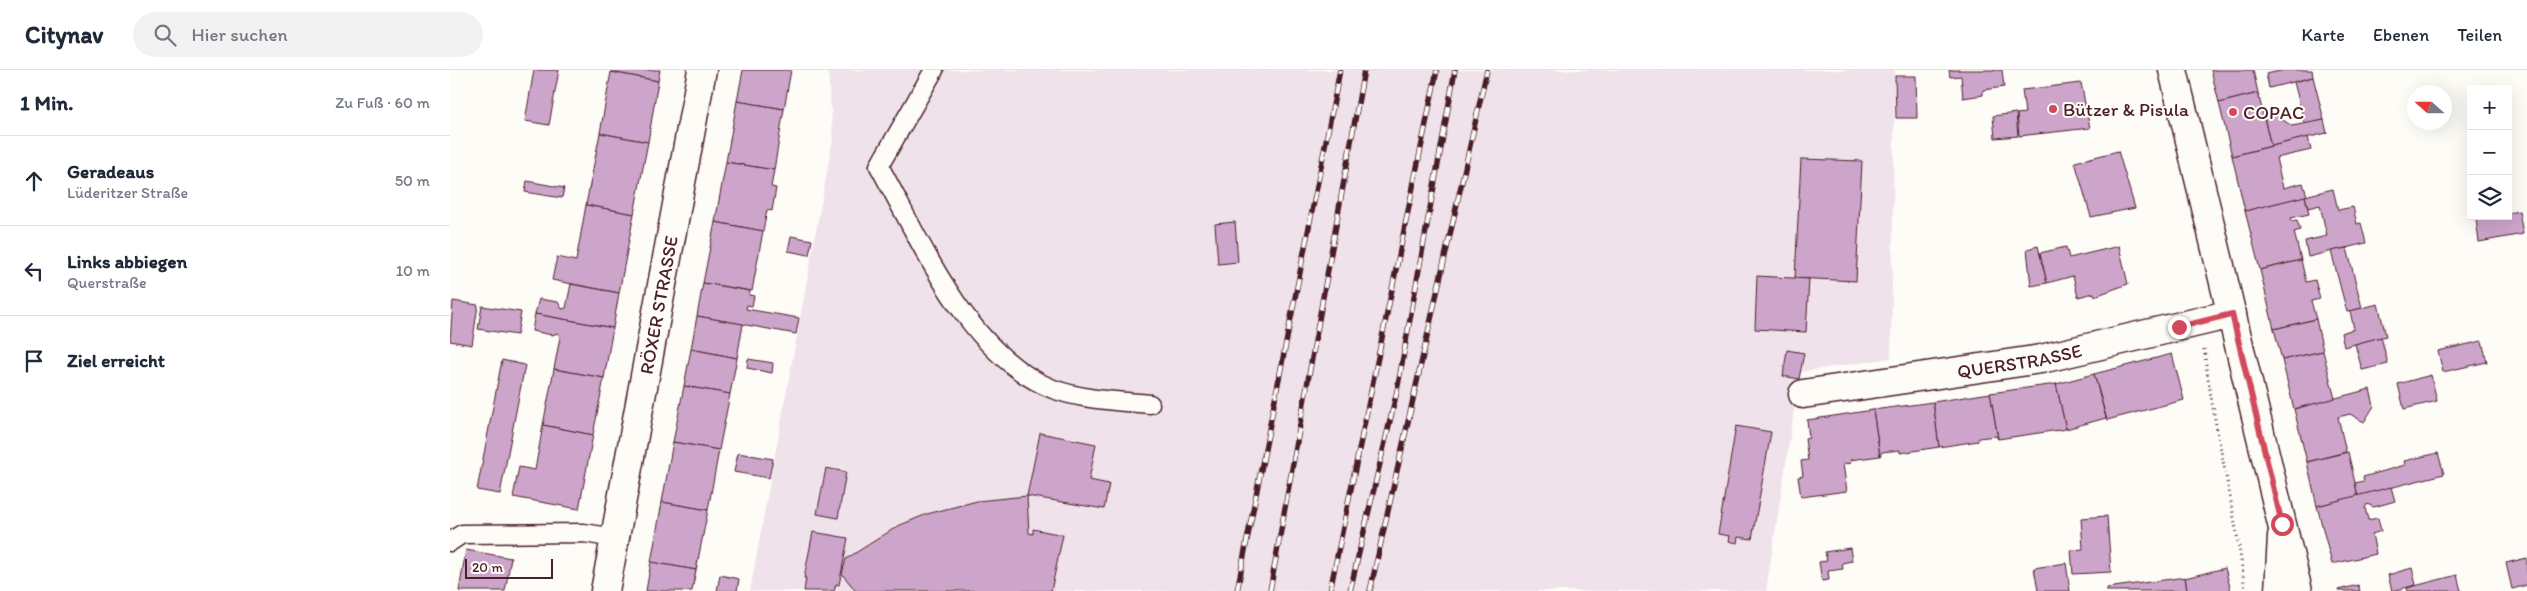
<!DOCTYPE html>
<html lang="de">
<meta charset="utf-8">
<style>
body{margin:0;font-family:Itim,sans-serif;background:#f2f2f3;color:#1f2937}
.controls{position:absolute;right:15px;top:15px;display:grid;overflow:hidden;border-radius:0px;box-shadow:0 5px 20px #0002}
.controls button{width:45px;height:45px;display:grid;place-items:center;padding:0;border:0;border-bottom:1px solid #e0e1e3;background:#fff;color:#1f2937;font:25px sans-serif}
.compass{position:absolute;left:1957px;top:15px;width:45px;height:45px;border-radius:50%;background:#fff;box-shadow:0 5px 20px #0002;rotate:291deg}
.scale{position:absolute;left:15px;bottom:12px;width:88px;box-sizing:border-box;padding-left:5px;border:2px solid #4a1f2b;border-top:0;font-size:14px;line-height:18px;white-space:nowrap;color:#4a1f2b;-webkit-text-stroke:4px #fdfcf7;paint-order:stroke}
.stop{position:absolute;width:15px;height:15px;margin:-11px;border:4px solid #d1495b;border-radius:50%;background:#fff}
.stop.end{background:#d1495b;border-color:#fff;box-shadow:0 1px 5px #0008}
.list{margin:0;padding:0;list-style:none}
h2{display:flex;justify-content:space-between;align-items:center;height:65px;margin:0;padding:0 20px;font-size:21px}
h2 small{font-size:16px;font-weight:400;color:#747a83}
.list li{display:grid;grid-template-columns:32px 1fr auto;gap:15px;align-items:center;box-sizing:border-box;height:90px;padding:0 20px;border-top:1px solid #e0e1e3}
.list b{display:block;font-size:19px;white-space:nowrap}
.list p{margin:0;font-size:16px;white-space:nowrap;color:#747a83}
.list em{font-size:16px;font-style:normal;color:#747a83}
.icon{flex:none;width:28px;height:28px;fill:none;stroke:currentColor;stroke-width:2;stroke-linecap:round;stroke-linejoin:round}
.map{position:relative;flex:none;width:2077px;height:521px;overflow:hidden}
header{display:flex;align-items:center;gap:30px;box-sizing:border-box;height:70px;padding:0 25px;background:#fff;border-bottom:1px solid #e0e1e3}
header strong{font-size:24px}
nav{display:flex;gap:28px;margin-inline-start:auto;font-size:18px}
.search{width:350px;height:45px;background:#f2f2f3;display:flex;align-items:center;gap:12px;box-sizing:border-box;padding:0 18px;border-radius:28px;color:#747a83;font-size:19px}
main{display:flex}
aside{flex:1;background:#fff}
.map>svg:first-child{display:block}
</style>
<header>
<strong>Citynav</strong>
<div class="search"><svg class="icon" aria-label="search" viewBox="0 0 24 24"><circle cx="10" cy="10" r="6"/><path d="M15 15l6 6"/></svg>Hier suchen</div>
<nav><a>Karte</a><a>Ebenen</a><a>Teilen</a></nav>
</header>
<main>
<aside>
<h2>1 Min.<small>Zu Fuß · 60 m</small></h2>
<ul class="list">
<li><svg class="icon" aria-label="ahead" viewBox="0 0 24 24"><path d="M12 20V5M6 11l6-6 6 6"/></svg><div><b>Geradeaus</b><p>Lüderitzer Straße</p></div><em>50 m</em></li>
<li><svg class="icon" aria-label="left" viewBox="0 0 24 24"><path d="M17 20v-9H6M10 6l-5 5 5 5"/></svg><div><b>Links abbiegen</b><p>Querstraße</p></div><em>10 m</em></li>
<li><svg class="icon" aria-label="arrive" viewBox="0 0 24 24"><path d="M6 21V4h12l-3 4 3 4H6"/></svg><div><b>Ziel erreicht</b></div></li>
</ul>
</aside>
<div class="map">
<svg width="2077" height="521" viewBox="0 0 2077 521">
<rect width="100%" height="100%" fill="#fdfcf7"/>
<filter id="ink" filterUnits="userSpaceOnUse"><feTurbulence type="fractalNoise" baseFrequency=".02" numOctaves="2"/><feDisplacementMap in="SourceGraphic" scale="10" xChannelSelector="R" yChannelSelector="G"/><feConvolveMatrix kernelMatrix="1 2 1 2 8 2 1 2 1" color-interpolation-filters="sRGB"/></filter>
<g filter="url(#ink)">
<polygon fill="#efe2ea" points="378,0 1445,0 1441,288 1350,302 1316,521 300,521 383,69"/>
<g fill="#cda5cb" stroke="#4a1f2b">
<polygon points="84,0 109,0 99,55 75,51"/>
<polygon points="162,0 210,0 208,11 161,2"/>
<polygon points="293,0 341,0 334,39 287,31"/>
<polygon points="1499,0 1552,0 1554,17 1533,20 1533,25 1513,28 1511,6 1500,7"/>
<polygon points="1761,0 1803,0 1808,23 1769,33"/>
<polygon points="1835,0 1862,0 1863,7 1819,18 1816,4"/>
<polygon points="161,2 208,11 198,72 150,63"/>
<polygon points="1445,6 1466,6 1467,48 1446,48"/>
<polygon points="1863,7 1874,50 1855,55 1844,12"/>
<polygon points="1631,13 1640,58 1569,66 1567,44 1575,43 1572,20"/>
<polygon points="1808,23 1821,76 1782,86 1769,33"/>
<polygon points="287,31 334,39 324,100 276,92"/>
<polygon points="1566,43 1568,66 1545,68 1543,46"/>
<polygon points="1824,44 1842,56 1874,50 1877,63 1821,76 1814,47"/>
<polygon points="150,63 198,72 184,144 136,135"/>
<polygon points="1858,67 1861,80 1826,88 1833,118 1853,113 1857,126 1795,141 1782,86"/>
<polygon points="1668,81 1685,138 1641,147 1625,92"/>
<polygon points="1351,89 1412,91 1406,211 1345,208"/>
<polygon points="276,92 324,100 321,117 326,118 322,141 317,140 313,161 265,152"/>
<polygon points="77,111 114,118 112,128 75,122"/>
<polygon points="1883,119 1888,140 1903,137 1907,154 1911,153 1916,173 1858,187 1855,171 1877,166 1870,135 1858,138 1855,126"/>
<polygon points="1855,126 1859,144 1841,148 1842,151 1847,150 1850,160 1844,162 1851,190 1810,200 1795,141"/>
<polygon points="136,135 184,144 169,223 102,210 107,187 126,191"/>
<polygon points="2069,141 2073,164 2029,172 2026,149 2058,146 2058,143"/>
<polygon points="265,152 313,161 302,221 253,213"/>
<polygon points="785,152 788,192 768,194 765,154"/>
<polygon points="341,166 362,170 359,185 338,181"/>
<polygon points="1588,176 1597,213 1581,216 1577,179"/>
<polygon points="1669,176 1678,214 1645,226 1644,223 1628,227 1623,206 1597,213 1590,183 1616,177 1619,188"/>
<polygon points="1897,178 1912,238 1897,242 1881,181"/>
<polygon points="1851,190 1856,212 1865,210 1870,229 1861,231 1866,249 1824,259 1810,200"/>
<polygon points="1307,206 1359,209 1356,262 1305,259"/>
<polygon points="253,213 300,221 299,225 304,226 302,236 297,235 296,239 349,248 346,264 247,246"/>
<polygon points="121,214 169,223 163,258 85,244 89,229 108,232 112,239 116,238"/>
<polygon points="3,231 28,235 22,275 0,271"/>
<polygon points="1928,234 1936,266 1894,277 1891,263 1904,259 1900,241"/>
<polygon points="32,236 71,242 67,265 28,259"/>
<polygon points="85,244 163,258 154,308 104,299 110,267 108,263 102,265 82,261"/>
<polygon points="247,246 293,254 287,288 241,279"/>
<polygon points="1866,249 1873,281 1832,290 1824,259"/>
<polygon points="1931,267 1938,294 1912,300 1905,274"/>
<polygon points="2032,271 2037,292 1993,302 1988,281"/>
<polygon points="241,279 287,288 280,324 234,316"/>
<polygon points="1337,280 1354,283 1349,309 1333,306"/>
<polygon points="1873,281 1885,329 1844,339 1832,290"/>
<polygon points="1722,284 1734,330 1657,350 1644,304"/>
<polygon points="298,289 323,293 322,303 297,298"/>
<polygon points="52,290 75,295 50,424 27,420"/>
<polygon points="104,299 154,308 143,365 93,355"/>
<polygon points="1644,304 1656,348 1616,359 1606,314"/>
<polygon points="1981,305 1987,331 1954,339 1948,314"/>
<polygon points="1606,314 1616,359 1548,369 1540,323"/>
<polygon points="234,316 280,324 269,380 223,372"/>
<polygon points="1920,319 1924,336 1914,352 1900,344 1888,347 1896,382 1857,392 1844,339"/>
<polygon points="1540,323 1548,369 1546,366 1528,368 1528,371 1489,377 1483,332"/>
<polygon points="1483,332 1489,377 1450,383 1450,380 1432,382 1430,386 1423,340"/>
<polygon points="1423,340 1430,386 1400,390 1401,393 1393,394 1397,421 1351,427 1348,407 1353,406 1351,391 1358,390 1355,369 1359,368 1357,350"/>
<polygon points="93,355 143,365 129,439 63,427 69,397 85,400"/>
<polygon points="1286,356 1321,362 1302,469 1288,467 1287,473 1279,471 1280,466 1268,464"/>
<polygon points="590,363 646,374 639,410 659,414 654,439 577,426"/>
<polygon points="223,372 269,380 258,440 212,432"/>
<polygon points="1898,382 1908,426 1867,436 1857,392"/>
<polygon points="288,383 323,389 319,408 284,402"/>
<polygon points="1988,383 1994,404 1908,426 1905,413 1914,411 1913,407 1955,395 1954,391"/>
<polygon points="376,398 396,402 388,448 367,444"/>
<polygon points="1941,417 1945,431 1924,437 1917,434 1915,438 1918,450 1928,448 1931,461 1922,464 1926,484 1882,494 1867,436"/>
<polygon points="577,426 579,463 583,464 583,459 613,465 601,521 406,521 392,504 396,489 448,456 477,444 527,431"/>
<polygon points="212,432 258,440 246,500 201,492"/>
<polygon points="1657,446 1661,502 1623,504 1621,480 1633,479 1631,448"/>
<polygon points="363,462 398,468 389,515 386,514 384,521 354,521 356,508 354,508"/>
<polygon points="1400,478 1402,491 1392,493 1393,499 1378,501 1379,510 1372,511 1369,492 1377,491 1375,482"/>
<polygon points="16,480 61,488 55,521 9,521"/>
<polygon points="2077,488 2077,515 2062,519 2056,493"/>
<polygon points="201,492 246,500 242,521 196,521"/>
<polygon points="1616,493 1620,521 1588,521 1584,498"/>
<polygon points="1775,498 1781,521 1737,521 1735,508"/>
<polygon points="1962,498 1966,515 1942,521 1938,505"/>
<polygon points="270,505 289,509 287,521 267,521"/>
<polygon points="2007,505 2011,521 1958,521 1957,518"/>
<polygon points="1735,507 1737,521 1657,521 1657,518"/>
<polygon points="1908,515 1910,521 1888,521 1888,520"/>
</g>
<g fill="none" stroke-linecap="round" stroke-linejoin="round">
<g stroke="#4a1f2b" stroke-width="21">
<g id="service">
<path d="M484 0 429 96C471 171 518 286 603 319 633 330 668 331 700 334"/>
<polyline points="0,472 12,464 134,463 165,468"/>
</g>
</g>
<g stroke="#4a1f2b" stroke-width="31">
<g id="minor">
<path id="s1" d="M1353 324 1591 289 1782 244"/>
<path id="s2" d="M155 521 252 0"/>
<polyline points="1829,521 1832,466"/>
</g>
</g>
<g stroke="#4a1f2b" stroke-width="31">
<polyline id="secondary" points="1723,0 1848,521"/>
</g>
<path stroke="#4a1f2b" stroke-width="3" stroke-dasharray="1 4" stroke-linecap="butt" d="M1754 279C1764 361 1786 440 1795 521"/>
<use href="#service" stroke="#fdfcf7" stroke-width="18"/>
<use href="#minor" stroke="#fdfcf7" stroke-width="28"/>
<use href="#secondary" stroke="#fdfcf7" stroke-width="28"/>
<g stroke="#4a1f2b" stroke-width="5.5">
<g id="rail">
<polyline points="787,521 890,0"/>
<polyline points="820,521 914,0"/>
<polyline points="880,521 987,0"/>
<polyline points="900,521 947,321 1005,0"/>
<polyline points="920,521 1037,0"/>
</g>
</g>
<use href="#rail" stroke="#fdfcf7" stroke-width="4" stroke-dasharray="11" stroke-linecap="butt"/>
</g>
</g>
<g fill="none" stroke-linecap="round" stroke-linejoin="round" filter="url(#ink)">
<polyline stroke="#d1495b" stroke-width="6" points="1729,257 1782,244 1832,454"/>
</g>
<g fill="#d1495b" stroke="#fdfcf7" stroke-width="2">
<circle cx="1603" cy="39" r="5"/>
<circle cx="1783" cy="42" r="5"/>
</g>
<g text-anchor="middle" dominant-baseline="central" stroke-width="4" stroke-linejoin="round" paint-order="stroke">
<g font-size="19" fill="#4a1f2b" stroke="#fdfcf7" text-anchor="start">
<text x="1613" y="39">Bützer &amp; Pisula</text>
<text x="1793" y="42">COPAC</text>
</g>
<g font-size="19" fill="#4a1f2b" stroke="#fdfcf7">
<text stroke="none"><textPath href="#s2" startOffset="291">RÖXER STRASSE</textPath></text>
<text stroke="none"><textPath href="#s1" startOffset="219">QUERSTRASSE</textPath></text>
</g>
</g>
</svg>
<div class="controls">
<button>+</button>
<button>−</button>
<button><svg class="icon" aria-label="layers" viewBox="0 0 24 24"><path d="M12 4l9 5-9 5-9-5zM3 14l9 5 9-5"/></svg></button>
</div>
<svg class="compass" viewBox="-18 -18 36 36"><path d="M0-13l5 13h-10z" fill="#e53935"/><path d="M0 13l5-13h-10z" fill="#747a83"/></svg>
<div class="scale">20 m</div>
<div class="stop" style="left:1832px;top:454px"></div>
<div class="stop end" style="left:1729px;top:257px"></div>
</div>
</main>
